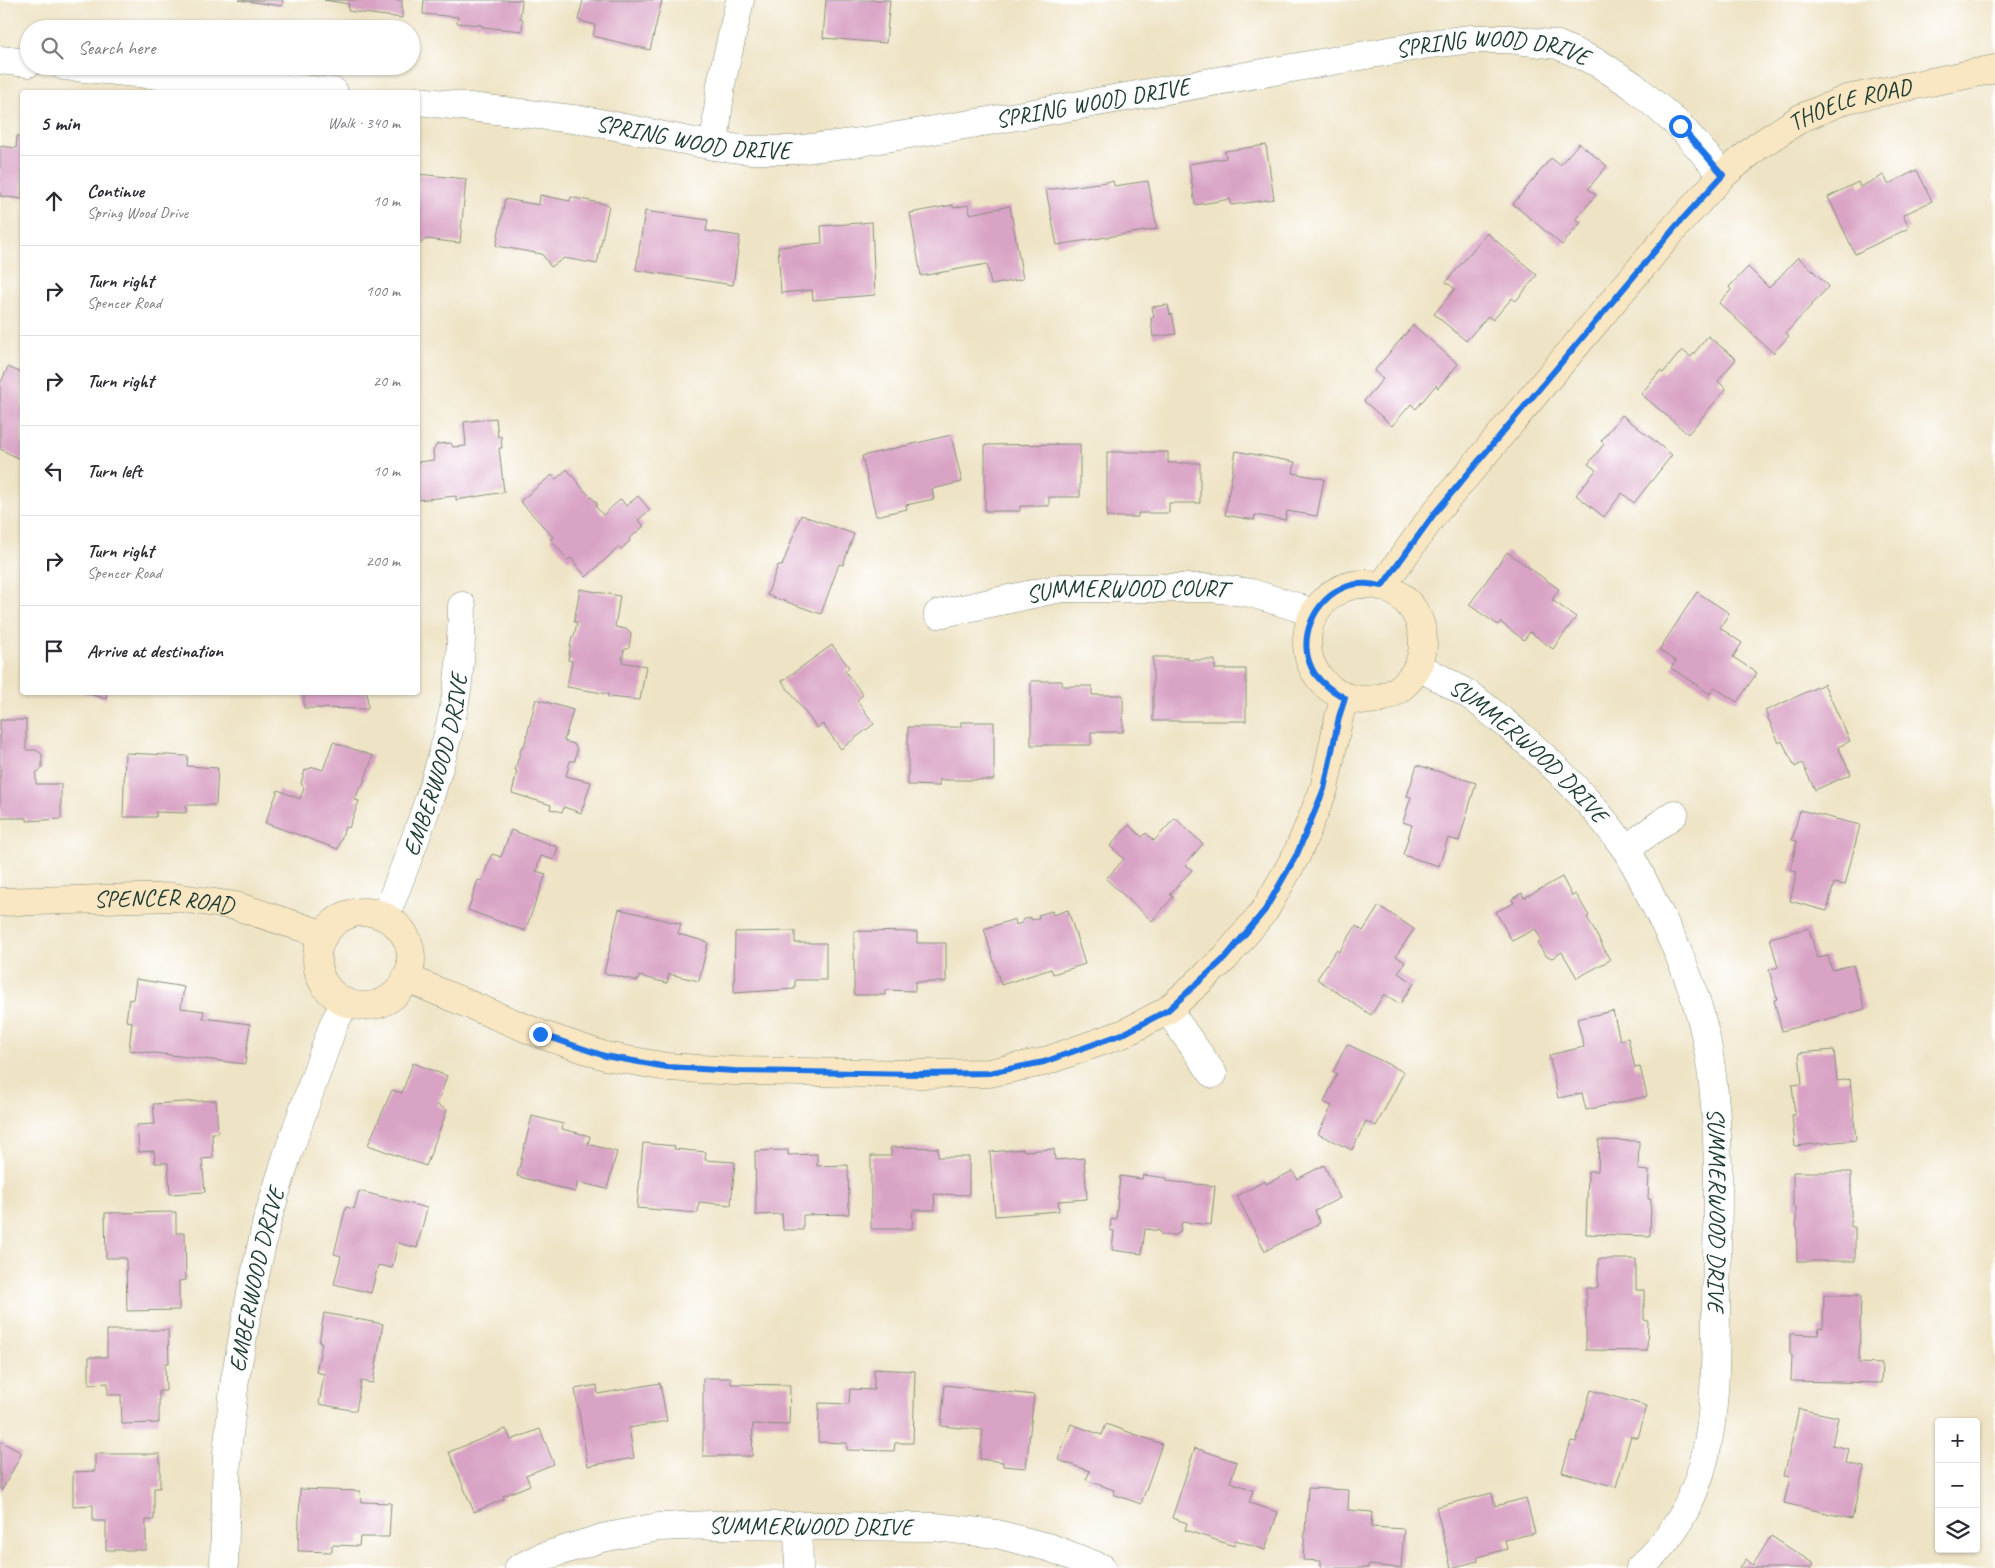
<!DOCTYPE html>
<meta charset="utf-8">
<style>
body{margin:0;font-family:Caveat,sans-serif;background:#f2f2f3;color:#2b2b33}
.controls{position:absolute;right:15px;bottom:15px;display:grid;overflow:hidden;border-radius:5px;box-shadow:0 1px 4px #0004}
.controls button{width:45px;height:45px;display:grid;place-items:center;padding:0;border:0;border-bottom:1px solid #e1e1e2;background:#fff;color:#2b2b33;font:25px sans-serif}
.stop{position:absolute;width:15px;height:15px;margin:-11px;border:4px solid #1a73e8;border-radius:50%;background:#fff}
.stop.end{background:#1a73e8;border-color:#fff;box-shadow:0 1px 5px #0008}
.list{margin:0;padding:0;list-style:none}
h2{display:flex;justify-content:space-between;align-items:center;height:65px;margin:0;padding:0 20px;font-size:21px}
h2 small{font-size:16px;font-weight:400;color:#7c7c81}
.list li{display:grid;grid-template-columns:32px 1fr auto;gap:15px;align-items:center;box-sizing:border-box;height:90px;padding:0 20px;border-top:1px solid #e1e1e2}
.list b{display:block;font-size:19px;white-space:nowrap}
.list p{margin:0;font-size:16px;white-space:nowrap;color:#7c7c81}
.list em{font-size:16px;font-style:normal;color:#7c7c81}
.icon{flex:none;width:28px;height:28px;fill:none;stroke:currentColor;stroke-width:2;stroke-linecap:round;stroke-linejoin:round}
.map{position:relative;flex:none;width:1995px;height:1568px;overflow:hidden}
.search{position:absolute;background:#fff;box-shadow:0 1px 4px #0004;left:20px;top:20px;width:400px;height:55px;display:flex;align-items:center;gap:12px;box-sizing:border-box;padding:0 18px;border-radius:28px;color:#7c7c81;font-size:19px}
.panel{position:absolute;background:#fff;box-shadow:0 1px 4px #0004;left:20px;top:90px;width:400px;height:605px;border-radius:5px}
.map>svg:first-child{display:block}
</style>
<div class="map">
<svg width="1995" height="1568" viewBox="0 0 1995 1568">
<rect width="100%" height="100%" fill="#fff"/>
<filter id="ink" filterUnits="userSpaceOnUse"><feTurbulence type="fractalNoise" baseFrequency=".02" numOctaves="2"/><feDisplacementMap in="SourceGraphic" scale="10" xChannelSelector="R" yChannelSelector="G"/><feConvolveMatrix kernelMatrix="1 2 1 2 8 2 1 2 1" color-interpolation-filters="sRGB"/></filter>
<filter id="wash" filterUnits="userSpaceOnUse"><feTurbulence type="fractalNoise" baseFrequency=".0096" numOctaves="4" result="noise"/><feDisplacementMap in="SourceGraphic" scale="20" xChannelSelector="R" yChannelSelector="G"/><feGaussianBlur stdDeviation="1.12" result="paint"/><feColorMatrix in="noise" values="0 0 0 0 0 0 0 0 0 0 0 0 0 0 0 0 0 1.4 0 .05"/><feComposite in="paint" operator="in"/></filter>
<g filter="url(#wash)">
<rect width="100%" height="100%" fill="#eee3c5"/>
<g id="blocks">
<g fill="#d9a3c5">
<polygon points="239,0 283,0 282,6"/>
<polygon points="324,0 402,0 402,18 348,11 349,4"/>
<polygon points="424,0 522,0 520,18 523,19 522,31 482,27 482,25 457,23 458,17 423,14"/>
<polygon points="583,0 662,0 650,50 593,36 595,25 578,20"/>
<polygon points="826,0 890,0 886,43 823,38"/>
<polygon points="17,136 22,136 22,199 0,196 0,146 16,148"/>
<polygon points="1579,143 1607,166 1588,189 1596,195 1576,219 1581,222 1562,245 1513,204 1551,158 1560,165"/>
<polygon points="1266,145 1274,199 1231,205 1230,199 1195,205 1189,164 1226,158 1225,151"/>
<polygon points="1917,170 1932,201 1903,215 1909,228 1855,254 1828,197 1858,182 1860,187 1884,175 1888,184"/>
<polygon points="418,174 466,179 460,243 426,239 418,246"/>
<polygon points="1113,181 1114,186 1148,181 1157,229 1057,245 1046,190"/>
<polygon points="540,195 570,201 571,197 609,205 597,264 564,258 551,267 542,254 496,246 505,199 539,205"/>
<polygon points="953,205 953,208 968,205 970,214 1010,206 1023,279 991,285 987,264 921,276 910,213"/>
<polygon points="645,211 708,220 706,231 740,236 733,285 636,270"/>
<polygon points="872,222 875,295 813,300 812,290 781,293 778,247 822,243 821,226"/>
<polygon points="1487,233 1537,275 1516,301 1512,298 1493,320 1488,316 1466,341 1434,314 1455,289 1446,282"/>
<polygon points="1798,257 1829,286 1786,333 1789,336 1773,353 1719,303 1731,290 1729,287 1748,267 1769,288"/>
<polygon points="1168,305 1170,315 1172,314 1176,334 1153,337 1151,318 1154,317 1152,307"/>
<polygon points="1413,325 1458,364 1438,388 1436,385 1416,409 1411,404 1392,426 1364,401 1383,379 1374,371"/>
<polygon points="1708,336 1736,359 1718,381 1726,389 1688,434 1641,394 1660,371 1663,373 1682,350 1691,357"/>
<polygon points="8,367 22,373 22,460 0,449 0,384"/>
<polygon points="1622,415 1672,455 1634,503 1622,493 1604,517 1576,495 1596,470 1588,464 1604,444 1601,441"/>
<polygon points="496,418 498,437 501,436 502,448 499,448 504,492 456,500 456,496 418,500 418,462 434,460 433,451 437,444 451,443 453,447 466,446 464,422"/>
<polygon points="951,435 962,482 932,489 934,499 906,505 907,509 876,516 862,456"/>
<polygon points="1080,444 1080,497 1049,497 1049,506 1020,506 1020,511 985,511 985,445"/>
<polygon points="1236,451 1295,462 1293,473 1324,479 1317,516 1287,511 1285,520 1255,515 1254,520 1225,515"/>
<polygon points="1107,452 1168,452 1168,463 1200,463 1200,503 1169,503 1169,513 1138,513 1138,517 1107,517"/>
<polygon points="567,469 583,489 597,503 596,507 603,515 621,499 626,506 638,496 650,510 638,520 644,526 629,539 630,541 621,549 619,547 586,577 571,558 568,560 550,539 553,537 520,501 552,475 556,479"/>
<polygon points="801,515 854,534 843,565 839,564 821,614 767,595 778,565 782,566"/>
<polygon points="1507,552 1559,589 1552,600 1576,617 1553,649 1530,632 1524,640 1500,622 1498,625 1469,605"/>
<polygon points="580,589 620,596 615,627 626,629 631,634 629,648 624,650 622,662 646,666 640,700 608,697 608,694 567,687 572,661 568,660 572,636 574,637 577,622 574,622"/>
<polygon points="1697,592 1729,613 1720,628 1742,643 1733,657 1757,673 1737,702 1714,687 1710,694 1671,668 1676,661 1659,650"/>
<polygon points="832,645 849,667 845,671 863,695 857,700 874,724 841,749 823,724 817,728 782,681"/>
<polygon points="1153,657 1188,657 1188,660 1215,660 1215,669 1246,669 1246,721 1153,721"/>
<polygon points="1031,681 1062,681 1062,686 1092,686 1092,695 1123,695 1123,732 1091,732 1091,745 1031,745"/>
<polygon points="1824,684 1850,741 1838,747 1851,774 1815,790 1802,763 1795,767 1782,741 1779,743 1765,711"/>
<polygon points="83,692 107,692 106,699"/>
<polygon points="304,692 367,692 368,709 304,708"/>
<polygon points="536,699 573,710 564,741 574,744 577,750 575,761 570,761 566,776 591,782 581,813 564,807 562,812 550,809 551,805 512,793 517,771 515,770 522,746 524,747"/>
<polygon points="0,720 26,720 26,750 36,750 42,754 42,769 36,773 36,784 61,784 61,819 27,821 27,818 0,818"/>
<polygon points="961,722 994,722 994,780 939,780 939,786 908,785 908,727 961,727"/>
<polygon points="333,742 373,756 362,787 360,787 355,800 359,801 349,828 345,827 338,849 265,823 278,790 300,799 304,788 301,783 305,770 314,767 323,770"/>
<polygon points="125,753 188,756 187,766 218,768 216,805 186,805 186,813 156,812 156,817 123,817"/>
<polygon points="1417,765 1476,783 1459,841 1448,838 1439,866 1403,855 1412,825 1403,822 1411,797 1407,796"/>
<polygon points="1800,810 1860,825 1845,885 1834,883 1827,911 1790,901 1797,872 1790,871 1797,841 1792,840"/>
<polygon points="1175,818 1203,844 1185,864 1192,870 1170,894 1173,897 1152,921 1106,879 1124,859 1110,846 1129,825 1142,837 1146,833 1154,841"/>
<polygon points="511,830 558,847 554,860 541,856 536,871 546,874 525,931 468,910 478,880 482,881 492,854 501,857"/>
<polygon points="1562,877 1572,896 1576,894 1589,916 1587,917 1610,960 1577,978 1562,952 1552,958 1545,955 1538,944 1541,939 1535,929 1512,941 1496,912 1514,903 1512,899 1522,893 1524,898"/>
<polygon points="1379,906 1414,929 1396,956 1405,962 1398,973 1414,983 1400,1004 1384,994 1371,1015 1317,979 1336,950 1339,952 1356,926 1363,931"/>
<polygon points="619,909 681,924 678,934 708,942 699,981 669,974 667,983 639,976 638,981 604,973"/>
<polygon points="1068,910 1085,964 1053,974 1051,969 1001,985 984,929 1015,919 1016,925 1023,922 1022,920 1031,917 1031,920 1039,918 1038,915 1052,911 1053,915"/>
<polygon points="1809,928 1817,958 1828,956 1832,970 1853,965 1865,1009 1782,1031 1774,1000 1777,999 1769,970 1778,967 1770,938"/>
<polygon points="795,931 795,943 826,943 826,980 795,980 795,989 734,993 735,932"/>
<polygon points="854,931 917,932 917,943 946,943 946,982 915,982 915,991 885,990 885,995 854,995"/>
<polygon points="136,979 184,987 181,1008 204,1011 203,1018 250,1024 245,1064 129,1050 132,1022 126,1021 129,999 133,1000"/>
<polygon points="1613,1011 1620,1040 1628,1038 1635,1068 1640,1067 1647,1096 1586,1110 1582,1093 1558,1098 1549,1055 1584,1047 1577,1019"/>
<polygon points="1347,1044 1404,1072 1376,1126 1366,1121 1352,1150 1318,1134 1332,1106 1324,1102 1337,1074 1333,1072"/>
<polygon points="1834,1050 1837,1081 1850,1079 1856,1140 1795,1146 1792,1115 1795,1115 1792,1085 1802,1084 1799,1053"/>
<polygon points="413,1063 447,1076 437,1105 447,1110 426,1166 368,1145 392,1090 402,1093"/>
<polygon points="216,1100 218,1133 212,1133 213,1158 202,1159 205,1192 170,1194 168,1163 155,1163 154,1151 139,1152 137,1125 155,1124 153,1104"/>
<polygon points="532,1116 563,1124 562,1129 590,1136 588,1144 617,1152 607,1189 578,1182 575,1192 517,1176"/>
<polygon points="1599,1140 1639,1141 1638,1170 1649,1171 1648,1199 1651,1199 1650,1236 1586,1234 1588,1171 1598,1171"/>
<polygon points="643,1143 675,1146 674,1149 706,1152 705,1160 735,1162 731,1205 699,1202 698,1213 637,1208"/>
<polygon points="891,1147 938,1148 938,1157 969,1157 969,1195 934,1194 935,1210 913,1210 912,1229 871,1229 871,1156 891,1156"/>
<polygon points="1023,1149 1024,1151 1054,1149 1055,1160 1084,1158 1087,1199 1058,1201 1059,1211 995,1216 990,1152"/>
<polygon points="788,1150 788,1155 817,1154 817,1166 848,1165 849,1214 803,1215 803,1230 783,1230 782,1214 756,1215 755,1151"/>
<polygon points="1324,1165 1340,1198 1315,1211 1320,1223 1265,1251 1237,1196 1265,1181 1266,1184 1293,1171 1297,1179"/>
<polygon points="1793,1172 1851,1172 1851,1227 1855,1227 1855,1261 1797,1261 1796,1207 1793,1207"/>
<polygon points="1143,1175 1167,1178 1166,1181 1215,1186 1211,1225 1182,1222 1180,1232 1176,1235 1162,1235 1160,1231 1145,1229 1142,1254 1112,1250 1114,1231 1110,1230 1111,1219 1116,1220 1120,1176 1142,1179"/>
<polygon points="359,1191 427,1208 417,1248 398,1243 392,1268 378,1265 371,1293 334,1284 341,1256 334,1254 346,1207 354,1209"/>
<polygon points="176,1212 176,1233 185,1233 186,1280 179,1281 179,1310 127,1311 126,1258 106,1258 105,1213"/>
<polygon points="1598,1259 1636,1259 1636,1290 1644,1290 1644,1320 1648,1321 1647,1351 1586,1350 1586,1288 1598,1288"/>
<polygon points="1824,1295 1861,1295 1859,1363 1882,1364 1881,1383 1791,1381 1792,1355 1790,1355 1790,1334 1818,1335 1819,1328 1823,1328"/>
<polygon points="324,1313 383,1324 373,1383 361,1381 356,1411 319,1404 324,1374 316,1372 322,1343 319,1343"/>
<polygon points="107,1330 168,1330 169,1363 165,1363 166,1391 159,1391 159,1423 122,1424 121,1395 108,1395 108,1383 89,1384 89,1357 107,1357"/>
<polygon points="874,1369 915,1371 913,1443 895,1443 894,1451 847,1450 847,1443 818,1442 819,1403 849,1404 850,1389 874,1390"/>
<polygon points="703,1378 731,1378 731,1384 790,1385 789,1425 753,1424 752,1456 703,1456"/>
<polygon points="660,1383 667,1421 629,1428 634,1458 588,1466 575,1389 597,1385 598,1394"/>
<polygon points="945,1385 1034,1395 1026,1468 1003,1466 1003,1462 980,1459 983,1430 941,1426"/>
<polygon points="1591,1390 1647,1406 1638,1438 1631,1436 1616,1487 1562,1472 1571,1441 1576,1442"/>
<polygon points="1799,1409 1838,1417 1832,1445 1849,1449 1846,1463 1864,1467 1852,1519 1784,1503 1790,1477 1784,1476"/>
<polygon points="1071,1424 1102,1435 1106,1424 1162,1444 1141,1504 1113,1494 1114,1490 1086,1480 1090,1471 1058,1460"/>
<polygon points="506,1429 511,1440 540,1429 554,1464 526,1475 530,1485 503,1496 504,1499 474,1512 449,1452"/>
<polygon points="0,1441 22,1453 2,1490 0,1489"/>
<polygon points="1195,1448 1237,1462 1230,1482 1253,1490 1249,1503 1278,1512 1265,1550 1236,1540 1234,1546 1185,1530 1187,1523 1172,1518"/>
<polygon points="95,1454 160,1454 160,1488 154,1488 154,1520 146,1520 146,1550 106,1550 106,1521 93,1521 93,1505 73,1506 73,1472 95,1471"/>
<polygon points="1308,1488 1349,1490 1348,1510 1372,1512 1371,1527 1404,1529 1401,1568 1368,1565 1368,1568 1321,1568 1321,1561 1303,1560"/>
<polygon points="300,1489 360,1491 361,1502 391,1503 389,1537 360,1537 359,1546 332,1545 332,1552 298,1551"/>
<polygon points="1492,1493 1495,1506 1526,1498 1535,1533 1505,1540 1507,1549 1478,1557 1478,1561 1451,1568 1436,1507"/>
<polygon points="1771,1536 1814,1564 1812,1568 1740,1568 1746,1559 1753,1565"/>
</g>
</g>
</g>
<g filter="url(#ink)">
<use href="#blocks" fill-opacity="0" stroke="#86907c" stroke-width="1"/>
<g fill="none" stroke-linecap="round" stroke-linejoin="round">
<g stroke="#86907c" stroke-width="29">
<g id="minor">
<polyline points="0,60 29,63"/>
<polyline points="64,66 334,92"/>
<path id="s1" d="M418 101 590 121 714 146 750 150H795L861 142 983 122 1429 44 1472 39H1509L1558 45 1598 63 1632 85 1680 126 1723 175"/>
<polyline points="714,146 721,84 740,0"/>
<path id="s2" d="M938 614 1061 588H1213L1251 593 1297 607 1313 615"/>
<path id="s3" d="M1418 666C1436 676 1455 686 1472 697 1484 705 1494 715 1505 723 1550 760 1590 799 1624 847 1638 866 1647 890 1658 911 1684 960 1704 1013 1711 1068 1722 1147 1717 1228 1716 1308 1715 1404 1718 1498 1640 1568"/>
<polyline points="1626,849 1674,814"/>
<path id="s4" d="M385 917C413 847 441 775 455 702 461 670 461 638 462 606"/>
<polyline points="1168,1010 1213,1074"/>
<polyline points="798,1525 799,1568"/>
<path id="s5" d="M224 1568 227 1453 235 1379 251 1293 267 1221 287 1156 334 1023 346 1002"/>
<path id="s6" d="M519 1568 539 1558 602 1538 658 1527 711 1525 935 1527 997 1534 1051 1548 1102 1568"/>
</g>
</g>
<g stroke="#86907c" stroke-width="29">
<g id="secondary">
<circle cx="1365" cy="642" r="58"/>
<path id="s7" d="M1382 586 1434 514 1677 225 1723 175 1758 146 1801 118 1847 99 1995 69"/>
<path id="s8" d="M0 902 174 897 236 906 310 930 323 936"/>
<circle cx="364" cy="959" r="47"/>
<polyline points="406,978 540,1034 605,1056 667,1067 735,1071 920,1074 989,1073 1043,1062 1125,1033 1168,1010 1225,958 1265,910 1297,854 1324,789 1339,717 1345,698"/>
</g>
</g>
<use href="#minor" stroke="#fff" stroke-width="28"/>
<use href="#secondary" stroke="#f9e7c3" stroke-width="28"/>
</g>
</g>
<g fill="none" stroke-linecap="round" stroke-linejoin="round" filter="url(#ink)">
<path stroke="#1a73e8" stroke-width="6" d="M540 1034 605 1056 667 1067 735 1071 920 1074 989 1073 1044 1062 1125 1033 1168 1010 1225 958 1265 910 1297 854 1324 789 1339 717 1345 698C1333 691 1323 685 1315 674 1294 642 1314 597 1348 586 1360 582 1371 584 1382 586L1434 514 1677 225 1723 175 1680 126"/>
</g>
<g text-anchor="middle" dominant-baseline="central" stroke-width="4.5" stroke-linejoin="round" paint-order="stroke">
<g font-size="24" fill="#1f3d34" stroke="#fff">
<text stroke="none"><textPath href="#s1" startOffset="1088">SPRING WOOD DRIVE</textPath></text>
<text stroke="none"><textPath href="#s1" startOffset="682">SPRING WOOD DRIVE</textPath></text>
<text stroke="none"><textPath href="#s7" startOffset="682">THOELE ROAD</textPath></text>
<text stroke="none"><textPath href="#s1" startOffset="278">SPRING WOOD DRIVE</textPath></text>
<text stroke="none"><textPath href="#s2" startOffset="191">SUMMERWOOD COURT</textPath></text>
<text stroke="none"><textPath href="#s3" startOffset="140">SUMMERWOOD DRIVE</textPath></text>
<text stroke="none"><textPath href="#s4" startOffset="161">EMBERWOOD DRIVE</textPath></text>
<text stroke="none"><textPath href="#s8" startOffset="164">SPENCER ROAD</textPath></text>
<text stroke="none"><textPath href="#s3" startOffset="658">SUMMERWOOD DRIVE</textPath></text>
<text stroke="none"><textPath href="#s5" startOffset="291">EMBERWOOD DRIVE</textPath></text>
<text stroke="none"><textPath href="#s6" startOffset="298">SUMMERWOOD DRIVE</textPath></text>
</g>
</g>
</svg>
<div class="controls">
<button>+</button>
<button>−</button>
<button><svg class="icon" aria-label="layers" viewBox="0 0 24 24"><path d="M12 4l9 5-9 5-9-5zM3 14l9 5 9-5"/></svg></button>
</div>
<div class="stop" style="left:1680px;top:126px"></div>
<div class="stop end" style="left:540px;top:1034px"></div>
<div class="search"><svg class="icon" aria-label="search" viewBox="0 0 24 24"><circle cx="10" cy="10" r="6"/><path d="M15 15l6 6"/></svg>Search here</div>
<section class="panel">
<h2>5 min<small>Walk · 340 m</small></h2>
<ul class="list">
<li><svg class="icon" aria-label="ahead" viewBox="0 0 24 24"><path d="M12 20V5M6 11l6-6 6 6"/></svg><div><b>Continue</b><p>Spring Wood Drive</p></div><em>10 m</em></li>
<li><svg class="icon" aria-label="right" viewBox="0 0 24 24"><path d="M7 20v-9h11M14 6l5 5-5 5"/></svg><div><b>Turn right</b><p>Spencer Road</p></div><em>100 m</em></li>
<li><svg class="icon" aria-label="right" viewBox="0 0 24 24"><path d="M7 20v-9h11M14 6l5 5-5 5"/></svg><div><b>Turn right</b></div><em>20 m</em></li>
<li><svg class="icon" aria-label="left" viewBox="0 0 24 24"><path d="M17 20v-9H6M10 6l-5 5 5 5"/></svg><div><b>Turn left</b></div><em>10 m</em></li>
<li><svg class="icon" aria-label="right" viewBox="0 0 24 24"><path d="M7 20v-9h11M14 6l5 5-5 5"/></svg><div><b>Turn right</b><p>Spencer Road</p></div><em>200 m</em></li>
<li><svg class="icon" aria-label="arrive" viewBox="0 0 24 24"><path d="M6 21V4h12l-3 4 3 4H6"/></svg><div><b>Arrive at destination</b></div></li>
</ul>
</section>
</div>
